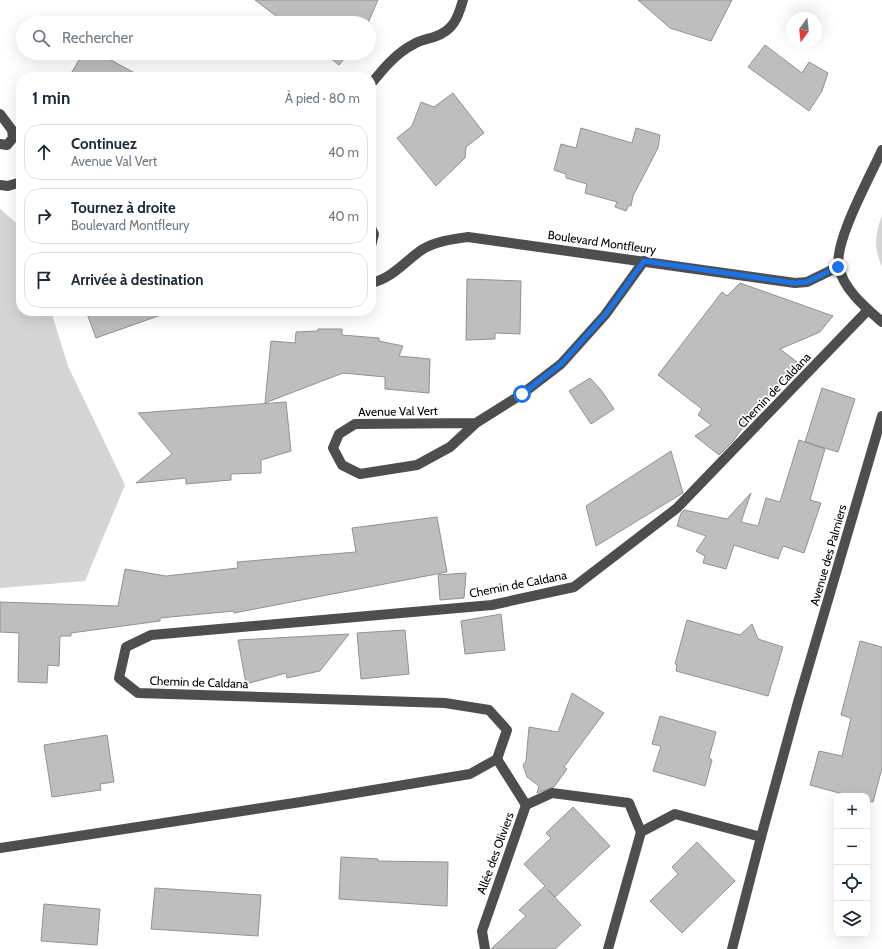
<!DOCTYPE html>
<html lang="fr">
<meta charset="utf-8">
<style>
body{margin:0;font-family:Cabin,sans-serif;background:#f6f6f7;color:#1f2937}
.controls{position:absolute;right:12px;bottom:12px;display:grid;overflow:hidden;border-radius:8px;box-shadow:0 4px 16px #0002}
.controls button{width:36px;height:36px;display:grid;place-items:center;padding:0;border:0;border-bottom:1px solid #e0e1e3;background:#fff;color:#1f2937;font:20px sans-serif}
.compass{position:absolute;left:786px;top:12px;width:36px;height:36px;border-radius:50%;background:#fff;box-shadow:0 4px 16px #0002;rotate:195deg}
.stop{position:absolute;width:12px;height:12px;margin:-9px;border:3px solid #1a73e8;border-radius:50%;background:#fff}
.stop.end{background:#1a73e8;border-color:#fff;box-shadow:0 1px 4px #0008}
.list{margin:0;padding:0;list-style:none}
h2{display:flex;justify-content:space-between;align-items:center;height:52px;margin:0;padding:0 16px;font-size:17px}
h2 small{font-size:13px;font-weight:400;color:#747a83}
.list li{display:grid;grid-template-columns:26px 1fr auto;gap:12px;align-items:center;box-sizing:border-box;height:56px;margin:0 8px 8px;padding:0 8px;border:1px solid #e0e1e3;border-radius:16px}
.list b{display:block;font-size:15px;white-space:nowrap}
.list p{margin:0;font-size:13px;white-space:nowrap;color:#747a83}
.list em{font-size:13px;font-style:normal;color:#747a83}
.icon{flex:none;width:22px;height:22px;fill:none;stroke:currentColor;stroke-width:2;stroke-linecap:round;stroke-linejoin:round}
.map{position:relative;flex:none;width:882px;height:949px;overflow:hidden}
.search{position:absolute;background:#fff;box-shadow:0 4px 16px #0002;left:16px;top:16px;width:360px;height:44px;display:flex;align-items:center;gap:10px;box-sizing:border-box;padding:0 14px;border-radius:22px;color:#747a83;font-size:15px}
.panel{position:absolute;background:#fff;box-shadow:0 4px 16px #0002;left:16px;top:72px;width:360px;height:244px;border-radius:16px}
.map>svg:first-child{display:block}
</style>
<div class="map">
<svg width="882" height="949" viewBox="0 0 882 949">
<rect width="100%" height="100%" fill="#fff"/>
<g fill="#d5d5d5">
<polygon points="0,209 21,227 21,311 51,311 68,366 125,485 85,581 0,588"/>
<path d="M882 215V267C873 246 875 236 882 215Z"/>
</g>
<g fill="#bebebe" stroke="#929292">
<polygon points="255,0 378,0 368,23 285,23"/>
<polygon points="638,0 732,0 711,41 670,28"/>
<polygon points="765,45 802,73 809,62 828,73 822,91 809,111 748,67"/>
<polygon points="83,53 98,53 142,77 69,77"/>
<polygon points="324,53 349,53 339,65"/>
<polygon points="453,93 484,133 466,147 465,158 436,186 397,138 412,126 421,102 434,107"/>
<polygon points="581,128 632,143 636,128 660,135 658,148 633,196 631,206 629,205 626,211 615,207 617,202 585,193 587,184 566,178 566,174 554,170 561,144 576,148"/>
<polygon points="467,279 521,281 520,334 495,333 495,339 466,340"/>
<polygon points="740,283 833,316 820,332 780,349 797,362 763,406 760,404 733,441 719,455 695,436 711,425 698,415 702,409 658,375 722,292 727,296"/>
<polygon points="86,311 161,311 161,315 96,338"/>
<polygon points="318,329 342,329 342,335 379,338 379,341 403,346 399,356 430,359 429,393 385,389 385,377 343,373 265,403 271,341 295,343 296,332 318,331"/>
<polygon points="590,378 601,390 614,409 591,424 569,391"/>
<polygon points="822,388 855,399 838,452 805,442"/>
<polygon points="286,402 291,451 261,460 261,473 231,474 231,480 186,484 186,478 136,483 172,454 138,413"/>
<polygon points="799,440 825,449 810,500 821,503 804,553 783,546 778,559 734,545 726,569 703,563 705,556 696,551 706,536 677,526 681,513 684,510 727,519 751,493 741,522 758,526 766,498 780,502"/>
<polygon points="671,451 683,493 596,546 586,506"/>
<polygon points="437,517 447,572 234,613 234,611 160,618 160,621 71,633 71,636 60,636 59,666 48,665 47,683 18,682 19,633 0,632 0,602 118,606 125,569 166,576 238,568 237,562 356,552 352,528"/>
<polygon points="466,573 464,598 440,600 438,575"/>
<polygon points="501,614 505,650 465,654 461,621"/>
<polygon points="687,620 740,635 752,624 758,639 783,647 768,696 676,671 677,665 675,664"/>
<polygon points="405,630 409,674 361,679 357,633"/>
<polygon points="349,634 320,671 287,678 286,673 246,684 238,640"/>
<polygon points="860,641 882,647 882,768 873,802 867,801 867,796 850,796 810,785 819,751 842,756 851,718 841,715"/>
<polygon points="572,693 604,713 564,767 567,769 554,787 537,793 539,786 527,777 523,765 526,761 529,727 558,732"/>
<polygon points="660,716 716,732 709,758 712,760 705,786 653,771 661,746 652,744"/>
<polygon points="107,735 114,782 100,784 101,790 52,797 44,745"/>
<polygon points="573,807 610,846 555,897 547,889 581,925 555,949 491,949 526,916 519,910 545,886 524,864 551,838 546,833"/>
<polygon points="697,842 735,881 682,933 650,901 678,874 672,867"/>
<polygon points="341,857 378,859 378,861 448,862 447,906 339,899"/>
<polygon points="155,888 261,895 258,936 151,929"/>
<polygon points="44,904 100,909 97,945 41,941"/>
</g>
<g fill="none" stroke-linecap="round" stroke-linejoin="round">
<g stroke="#4e4e4e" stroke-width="10">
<path d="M371 84C383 69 396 53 414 44 420 40 428 39 434 37 453 31 458 18 463 0"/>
<polyline points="0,114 12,130 13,138 7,145 0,144"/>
<path d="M882 150C871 175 833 243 839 267 843 289 866 308 882 322"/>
<polyline points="0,185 8,186 21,182"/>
<polyline points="371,228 374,234 371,246"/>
<path d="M371 283C393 278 405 261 423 249 437 241 453 239 468 237L795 283 807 282 838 267"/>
<polyline points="476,423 355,424 339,434 333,448 342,465 360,474 417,465 450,447 476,423 522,394 561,364 605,315 644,261"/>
<polyline points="497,759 526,805"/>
<polyline points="761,837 798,702 882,416"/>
<polyline points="0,848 301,802 470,774 497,759 507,730 489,710 445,703 138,693 119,678 126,647 151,635 492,605 574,587 677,508 868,310"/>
<polyline points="485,949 482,931 526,805 552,793 629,803 641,832"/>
<polyline points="608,949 641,832 675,814 761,837 732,949"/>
</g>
</g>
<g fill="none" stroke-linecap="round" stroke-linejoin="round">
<polyline stroke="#1a73e8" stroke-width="5" points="522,394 561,364 605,315 644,261 794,283 807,282 838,267"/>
</g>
<g text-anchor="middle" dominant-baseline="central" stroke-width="3.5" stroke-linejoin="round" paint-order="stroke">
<g font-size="12" fill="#000" stroke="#fff">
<text transform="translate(602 242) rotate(8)">Boulevard Montfleury</text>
<text transform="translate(774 390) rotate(-46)">Chemin de Caldana</text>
<text transform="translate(398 411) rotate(-1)">Avenue Val Vert</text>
<text transform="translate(828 555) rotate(-74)">Avenue des Palmiers</text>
<text transform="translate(518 584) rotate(-11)">Chemin de Caldana</text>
<text transform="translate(199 682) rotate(2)">Chemin de Caldana</text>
<text transform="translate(495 853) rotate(-70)">Allée des Oliviers</text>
</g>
</g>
</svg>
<div class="controls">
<button>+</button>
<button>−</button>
<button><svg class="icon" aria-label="locate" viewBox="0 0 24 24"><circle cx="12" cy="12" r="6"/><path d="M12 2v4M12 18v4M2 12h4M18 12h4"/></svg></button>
<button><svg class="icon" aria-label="layers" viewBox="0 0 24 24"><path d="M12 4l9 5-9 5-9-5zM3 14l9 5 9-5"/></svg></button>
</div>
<svg class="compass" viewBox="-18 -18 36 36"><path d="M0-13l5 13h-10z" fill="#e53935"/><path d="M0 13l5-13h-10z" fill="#747a83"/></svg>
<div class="stop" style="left:522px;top:394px"></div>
<div class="stop end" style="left:838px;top:267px"></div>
<div class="search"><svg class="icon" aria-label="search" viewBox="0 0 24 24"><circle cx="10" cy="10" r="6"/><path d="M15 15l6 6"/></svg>Rechercher</div>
<section class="panel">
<h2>1 min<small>À pied · 80 m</small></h2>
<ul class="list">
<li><svg class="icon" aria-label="ahead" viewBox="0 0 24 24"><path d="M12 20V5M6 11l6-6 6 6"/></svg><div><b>Continuez</b><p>Avenue Val Vert</p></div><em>40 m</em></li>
<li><svg class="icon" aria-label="right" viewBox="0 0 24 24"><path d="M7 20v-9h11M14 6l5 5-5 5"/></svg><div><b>Tournez à droite</b><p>Boulevard Montfleury</p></div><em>40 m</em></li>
<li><svg class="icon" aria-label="arrive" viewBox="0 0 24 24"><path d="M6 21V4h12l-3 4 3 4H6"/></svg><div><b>Arrivée à destination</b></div></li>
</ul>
</section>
</div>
